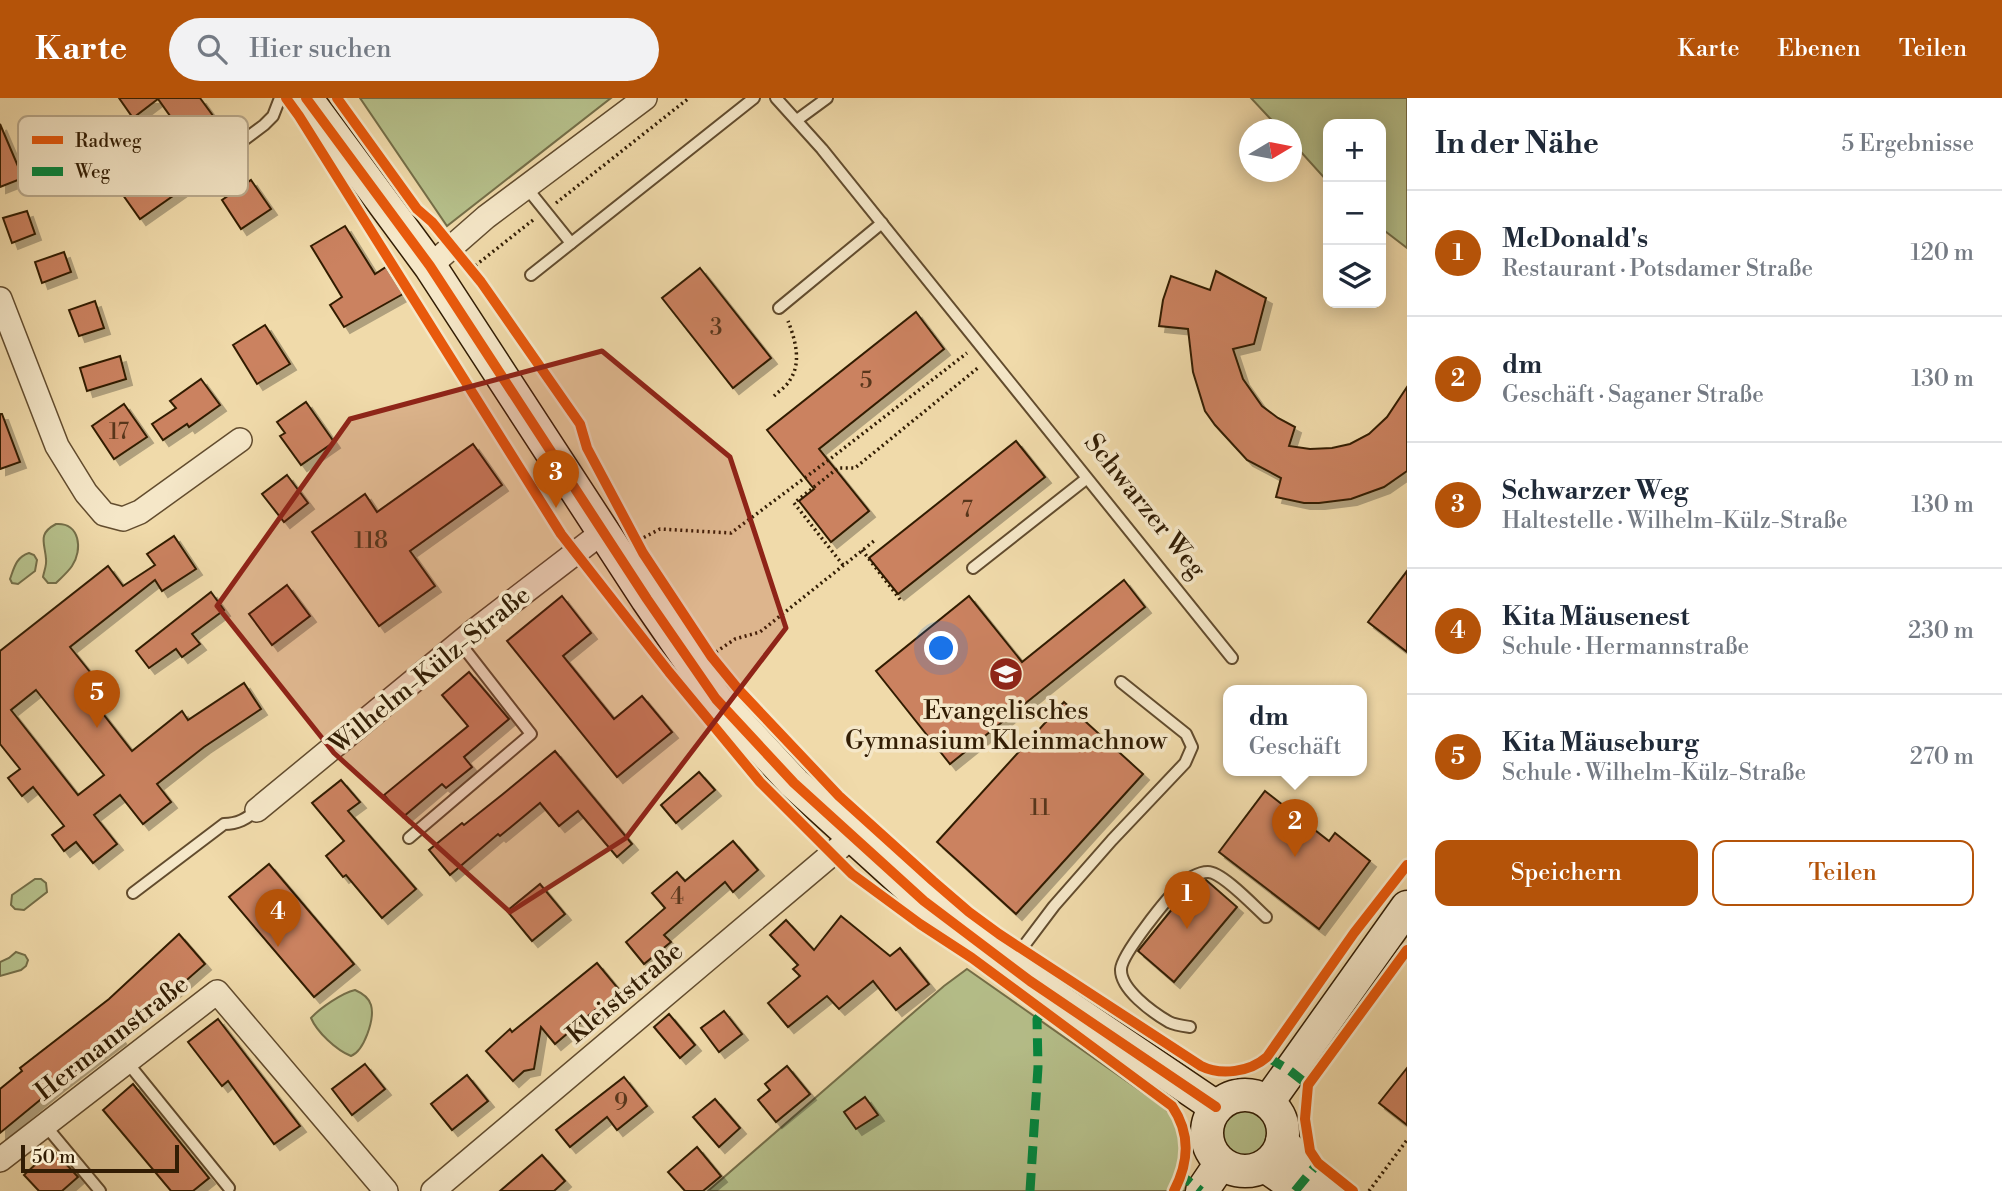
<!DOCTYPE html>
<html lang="de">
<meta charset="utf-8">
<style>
body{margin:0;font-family:"Libre Bodoni",serif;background:#f2f2f3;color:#1f2937}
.controls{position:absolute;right:21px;top:21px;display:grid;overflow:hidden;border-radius:14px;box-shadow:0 4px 18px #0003}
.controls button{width:63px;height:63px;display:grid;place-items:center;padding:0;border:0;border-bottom:2px solid #e0e1e3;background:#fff;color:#1f2937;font:35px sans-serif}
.compass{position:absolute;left:1239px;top:21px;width:63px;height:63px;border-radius:50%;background:#fff;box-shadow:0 4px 18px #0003;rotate:80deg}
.scale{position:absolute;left:21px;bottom:18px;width:158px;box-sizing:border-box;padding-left:7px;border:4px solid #321d04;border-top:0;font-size:19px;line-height:24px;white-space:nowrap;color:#321d04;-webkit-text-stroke:5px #f5e7c8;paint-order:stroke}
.you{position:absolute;left:942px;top:551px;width:24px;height:24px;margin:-18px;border:5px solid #fff;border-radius:50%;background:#1a73e8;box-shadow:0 0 0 10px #1a73e833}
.badge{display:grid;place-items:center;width:46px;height:46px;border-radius:50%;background:#b45309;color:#fff;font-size:23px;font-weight:700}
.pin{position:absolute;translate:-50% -58px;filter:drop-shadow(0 2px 4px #0008)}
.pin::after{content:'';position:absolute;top:37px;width:24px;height:21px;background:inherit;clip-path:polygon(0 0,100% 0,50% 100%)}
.popup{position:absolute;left:1223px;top:587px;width:144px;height:91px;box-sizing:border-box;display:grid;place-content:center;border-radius:14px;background:#fff;filter:drop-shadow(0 2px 5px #0005);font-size:23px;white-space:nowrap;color:#747a83}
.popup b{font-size:26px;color:#1f2937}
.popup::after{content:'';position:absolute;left:50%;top:100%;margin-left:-14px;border:14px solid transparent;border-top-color:#fff}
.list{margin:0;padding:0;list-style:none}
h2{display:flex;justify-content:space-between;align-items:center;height:91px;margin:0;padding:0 28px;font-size:30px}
h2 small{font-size:23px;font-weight:400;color:#747a83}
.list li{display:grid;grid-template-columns:46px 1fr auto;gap:21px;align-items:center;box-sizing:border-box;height:126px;padding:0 28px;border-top:2px solid #e0e1e3}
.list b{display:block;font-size:26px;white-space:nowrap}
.list p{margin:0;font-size:23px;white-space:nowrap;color:#747a83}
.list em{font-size:23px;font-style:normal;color:#747a83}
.actions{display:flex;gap:14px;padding:21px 28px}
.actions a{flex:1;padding:16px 0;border:2px solid #b45309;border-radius:14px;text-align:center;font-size:24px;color:#b45309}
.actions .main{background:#b45309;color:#fff}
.icon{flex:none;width:38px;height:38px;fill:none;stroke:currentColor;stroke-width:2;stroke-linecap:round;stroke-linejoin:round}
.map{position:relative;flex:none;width:1407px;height:1093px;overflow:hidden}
header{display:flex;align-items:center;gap:42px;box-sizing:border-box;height:98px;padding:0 35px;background:#b45309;color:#fff}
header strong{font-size:33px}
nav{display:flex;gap:38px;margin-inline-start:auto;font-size:24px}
.search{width:490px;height:63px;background:#f2f2f3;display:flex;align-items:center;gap:18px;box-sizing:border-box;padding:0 24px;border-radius:38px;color:#747a83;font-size:26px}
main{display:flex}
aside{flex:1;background:#fff}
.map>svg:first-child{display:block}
</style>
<header>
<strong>Karte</strong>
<div class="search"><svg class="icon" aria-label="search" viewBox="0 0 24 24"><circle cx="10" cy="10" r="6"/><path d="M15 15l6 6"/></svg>Hier suchen</div>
<nav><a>Karte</a><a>Ebenen</a><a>Teilen</a></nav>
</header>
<main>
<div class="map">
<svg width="1407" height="1093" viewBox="0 0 1407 1093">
<defs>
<filter id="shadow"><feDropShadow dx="6" dy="6" stdDeviation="0" flood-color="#0004"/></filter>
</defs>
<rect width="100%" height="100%" fill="#f0daaa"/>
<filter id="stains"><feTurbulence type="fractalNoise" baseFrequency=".00286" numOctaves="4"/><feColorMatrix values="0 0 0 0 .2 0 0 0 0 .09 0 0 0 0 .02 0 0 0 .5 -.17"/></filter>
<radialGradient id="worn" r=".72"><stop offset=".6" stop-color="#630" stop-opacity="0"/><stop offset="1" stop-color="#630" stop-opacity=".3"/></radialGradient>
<g fill="#b6c08b" stroke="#746e48" stroke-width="2">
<polygon points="360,0 611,0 447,128"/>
<polygon points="1251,0 1407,0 1407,150 1381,130 1381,26 1328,26 1328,84 1292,44 1292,32 1280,31"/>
<path d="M56 426C80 424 83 452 72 468 68 474 61 480 56 485H48L43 479C44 473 47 467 46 461 45 445 37 436 56 426Z"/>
<path d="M29 455 34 457 37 462 35 473 18 486 12 485 10 481C14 470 16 459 29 455Z"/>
<polygon points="35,781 41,781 46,785 47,794 24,812 15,811 11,807 12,797"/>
<polygon points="16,854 25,857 28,862 26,868 21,872 0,878 0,864 9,860"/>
<path d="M967 871 1165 1010C1180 1026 1186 1052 1178 1073L1214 1093H708L944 888Z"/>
<path d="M355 892C362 895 369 900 371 907 375 921 364 953 351 958 336 952 317 934 311 920 320 910 342 895 355 892Z"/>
<circle cx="1246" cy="1036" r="24"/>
</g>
<g fill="#cb8260" stroke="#321d04" stroke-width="2" fill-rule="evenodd" filter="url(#shadow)">
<polygon points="119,0 200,0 219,26 190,46 158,1 133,20"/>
<polygon points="0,26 23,80 0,89"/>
<polygon points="158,62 180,93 140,121 118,90"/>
<polygon points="251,82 271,111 241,131 222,102"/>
<polygon points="27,113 35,136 12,145 3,120"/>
<polygon points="345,128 375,176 386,169 403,196 344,229 330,207 342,199 311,148"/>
<polygon points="64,154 71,174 42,185 35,164"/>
<polygon points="700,170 771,260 733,290 662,200"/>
<polygon points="1216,173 1266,200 1254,246 1233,251 1243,281 1262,308 1278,320 1295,329 1289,348 1310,351 1332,350 1350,346 1369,336 1387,319 1407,289 1407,373 1384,389 1351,401 1319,405 1304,405 1276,399 1281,380 1247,362 1215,327 1205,313 1193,274 1188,231 1159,228 1163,202 1171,178 1210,192"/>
<polygon points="95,203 104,230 79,238 69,212"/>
<polygon points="916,214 944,251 819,351 869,413 831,444 799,403 814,391 767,332"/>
<polygon points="265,227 290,266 257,286 233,247"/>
<polygon points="120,258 126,281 87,293 80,270"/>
<polygon points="201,281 220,307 189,329 187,326 163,342 152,326 176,310 170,303"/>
<polygon points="306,304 334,344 301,367 280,338 285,335 277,324"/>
<polygon points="124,306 147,339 114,361 92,328"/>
<polygon points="0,316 2,316 20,364 0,371"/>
<polygon points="1016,343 1045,379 898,496 869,460"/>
<polygon points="473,346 502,387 410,453 435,488 379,528 312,434 365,396 377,414"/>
<polygon points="287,377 308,405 284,424 262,396"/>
<path d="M174 438 196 471 162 493 155 482 70 549 98 584 86 594 132 653 182 613 188 622 244 585 261 611 204 649 157 686 171 704 143 726 120 697 94 717 117 746 93 765 76 744 64 753 52 737 64 728 33 689 22 698 8 680 20 671 0 646V553L108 468 123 488 155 467 147 456ZM36 592 104 677 78 697 11 612Z"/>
<polygon points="1407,473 1407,554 1368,524"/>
<polygon points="1124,482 1145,509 950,666 876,573 969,498 1022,564"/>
<polygon points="287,487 310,518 272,547 249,516"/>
<polygon points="211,494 224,512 192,536 200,546 182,559 176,551 149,570 136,553"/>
<polygon points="562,498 591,535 563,558 614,621 642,598 672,634 617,679 507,543"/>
<polygon points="469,574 509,621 464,659 472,669 446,690 442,686 403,719 384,697 468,628 442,597"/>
<polygon points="1064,604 1143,676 1016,816 937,744"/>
<polygon points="555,653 632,746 617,759 578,713 559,728 540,705 500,738 498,736 450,777 429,752 462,725 464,727 503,696"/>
<polygon points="699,674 715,692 676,725 661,707"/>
<polygon points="341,682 360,704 348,713 416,791 382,820 346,777 343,779 326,758 344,743 312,705"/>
<polygon points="1265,693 1329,743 1335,735 1370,763 1319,831 1219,754"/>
<polygon points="733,743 758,772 733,794 725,784 664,837 671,844 644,866 626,844 665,810 652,795 677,774 685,783"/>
<polygon points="269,766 354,866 314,899 229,799"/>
<polygon points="1206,782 1237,809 1174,884 1138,853 1186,794 1192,799"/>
<polygon points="540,786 565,816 532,843 507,813"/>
<polygon points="841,818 890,858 900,850 929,886 896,912 873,883 839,911 827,898 788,929 768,905 800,878 793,871 798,867 770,837 786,822 814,852"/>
<polygon points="179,836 205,866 172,895 170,893 118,937 120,940 57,988 0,1035 0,991 22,973 20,970 109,901"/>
<polygon points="597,865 621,894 596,914 595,912 555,946 541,929 534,971 524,973 513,983 486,953 510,931 512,934"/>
<polygon points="724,913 742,936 719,954 701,930"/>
<polygon points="669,916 695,947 680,960 654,929"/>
<polygon points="218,921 300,1028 274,1046 228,983 222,988 188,944"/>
<polygon points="365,966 385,991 352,1017 332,991"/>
<polygon points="787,968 810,996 776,1024 758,1002 770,992 765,986"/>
<polygon points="1407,970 1407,1027 1379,1005"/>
<polygon points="467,977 488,1003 452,1032 431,1006"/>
<polygon points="624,979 647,1008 617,1032 607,1019 570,1049 556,1032"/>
<polygon points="133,986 209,1080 193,1093 171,1093 103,1012"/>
<polygon points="865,999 878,1017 856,1031 844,1014"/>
<polygon points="715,1001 740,1030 719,1049 693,1019"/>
<polygon points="697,1049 721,1078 703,1093 685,1093 668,1074"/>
<polygon points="52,1051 78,1079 62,1093 39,1093 24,1077"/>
<polygon points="542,1057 565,1083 554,1093 500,1093"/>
</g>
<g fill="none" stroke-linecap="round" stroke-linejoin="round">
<g stroke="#624c2e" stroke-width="14">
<g id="lane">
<polyline points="776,0 822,51 1232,560"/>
<polyline points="797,22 827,0"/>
<polyline points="194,79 264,27 273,18 280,0"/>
<polyline points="526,89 571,145"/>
<polyline points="531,177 754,0"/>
<polyline points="779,210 882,125"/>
<polyline points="973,470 1086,381"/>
<polyline points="409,740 531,636 460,545"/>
<path d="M133 795 224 726C238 726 246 721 257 712"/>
<polyline points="1011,865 1054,808 1112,742 1185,665 1192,649 1186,636 1121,584"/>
<path d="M1190 929C1183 928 1175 927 1169 924 1152 914 1120 891 1121 871 1122 856 1167 800 1180 788 1186 782 1198 774 1208 774 1222 774 1254 808 1266 819"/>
<polyline points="127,964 229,1090"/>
<polyline points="45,1027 100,1093"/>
</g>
</g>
<g stroke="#624c2e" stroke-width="26">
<g id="street">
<polyline points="430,168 486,119 645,0"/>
<polyline points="0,201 57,348 86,395 104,416 123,421 140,414 240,342"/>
<polyline points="257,712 474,533 604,433"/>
<polyline points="0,1062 217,894 386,1093"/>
<polyline points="433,1093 852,739"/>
</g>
</g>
<g stroke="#321d04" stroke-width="35">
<g id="secondary">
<polyline points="306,0 430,168 647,501 716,601 794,685 924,803 1030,883 1216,1009"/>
<circle cx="1245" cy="1035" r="38"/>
<polyline points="1268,1004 1407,809"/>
<polyline points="1282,1044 1311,1074 1333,1093"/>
<polyline points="1265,1068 1301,1093"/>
<polyline points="1202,1093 1221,1065"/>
</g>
</g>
<g stroke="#321d04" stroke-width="3.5" stroke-dasharray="2 3.5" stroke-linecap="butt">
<polyline points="556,105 689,0"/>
<polyline points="471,171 533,122"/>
<path d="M774 298C779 293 787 288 790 282 802 264 795 241 788 223"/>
<polyline points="639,442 660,431 731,435 830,361 967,255"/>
<polyline points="862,452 902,504"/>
<polyline points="843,467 794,405 838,370 855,370 979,269"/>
<polyline points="716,554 735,541 760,534 874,443"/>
<polyline points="1369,1093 1407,1042"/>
</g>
<use href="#lane" stroke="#f5e7c8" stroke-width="10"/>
<use href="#street" stroke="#f5e7c8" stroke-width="23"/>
<use href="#secondary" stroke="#f5e7c8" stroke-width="32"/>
<g stroke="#00873e" stroke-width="9" stroke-dasharray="18 9" stroke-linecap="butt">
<polyline points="1267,959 1289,972 1308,987"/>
<polyline points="1183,1071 1182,1078 1201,1093"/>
<polyline points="1030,1093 1038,969 1037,921 1048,909"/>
<polyline points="1295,1093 1318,1065"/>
</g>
<g stroke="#f5e7c8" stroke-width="15">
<g id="cycleway">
<path d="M286 0 299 18 561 436 669 574 760 684 852 776 920 826 972 860 1172 1008C1191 1036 1189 1064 1174 1093"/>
<polyline points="306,0 430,168 647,501 716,601 794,685 924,803 1030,883 1216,1009"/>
<path d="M337 0 417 111 432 124 481 184 580 326 587 350 643 455 711 558 738 591 839 698 933 783 969 814 999 836 1201 968C1221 978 1250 974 1267 959L1354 835 1407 767"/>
<polyline points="1353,1093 1318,1065 1310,1053 1305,1021 1308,987 1407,852"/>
</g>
</g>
<use href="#cycleway" stroke="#e8590c" stroke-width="10"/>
</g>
<path fill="#8f2418" fill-opacity="0.2" stroke="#8f2418" stroke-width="5" stroke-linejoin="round" d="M602 253 730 359 786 530 626 740 510 814 334 655 217 508 350 321Z"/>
<defs>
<g id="school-disc" transform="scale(1.75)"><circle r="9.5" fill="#8f2418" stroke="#f5e7c8"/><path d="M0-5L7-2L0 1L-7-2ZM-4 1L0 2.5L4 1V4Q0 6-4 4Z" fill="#fff"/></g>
</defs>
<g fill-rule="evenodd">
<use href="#school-disc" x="1006" y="576"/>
</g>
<g text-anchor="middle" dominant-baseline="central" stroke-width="7" stroke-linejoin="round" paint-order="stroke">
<g font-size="23" fill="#58361b">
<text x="716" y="230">3</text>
<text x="866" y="283">5</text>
<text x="119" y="334">17</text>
<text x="967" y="412">7</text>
<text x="371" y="443">118</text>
<text x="1040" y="710">11</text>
<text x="677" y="799">4</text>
<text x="621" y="1005">9</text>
</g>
<g font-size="26" fill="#321d04" stroke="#f5e7c8">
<text transform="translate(1145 408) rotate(51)">Schwarzer Weg</text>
<text transform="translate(430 572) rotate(-39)">Wilhelm-Külz-Straße</text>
<text transform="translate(625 895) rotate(-40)">Kleiststraße</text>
<text transform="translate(112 940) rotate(-38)">Hermannstraße</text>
</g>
<g font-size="26" fill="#321d04" stroke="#f5e7c8">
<text x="1006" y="613">Evangelisches<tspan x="1006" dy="30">Gymnasium Kleinmachnow</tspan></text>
</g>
</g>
<rect x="18" y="18" width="230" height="80" rx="10" fill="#f5e7c8" stroke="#baaa8d" stroke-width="2"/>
<rect x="32" y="38" width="31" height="8" fill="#e8590c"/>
<rect x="32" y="69" width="31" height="9" fill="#00873e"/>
<g font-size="19" fill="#321d04">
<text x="75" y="49">Radweg</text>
<text x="75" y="80">Weg</text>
</g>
<rect width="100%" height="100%" filter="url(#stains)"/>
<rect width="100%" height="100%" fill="url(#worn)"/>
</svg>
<div class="controls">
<button>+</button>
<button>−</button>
<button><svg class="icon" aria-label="layers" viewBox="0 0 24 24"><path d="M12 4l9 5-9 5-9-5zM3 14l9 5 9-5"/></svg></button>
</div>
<svg class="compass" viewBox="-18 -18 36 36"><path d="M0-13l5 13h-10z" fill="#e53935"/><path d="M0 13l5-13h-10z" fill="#747a83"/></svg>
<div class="scale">50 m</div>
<div class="you"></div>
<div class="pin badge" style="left:1187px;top:831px">1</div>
<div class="pin badge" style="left:1295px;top:759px">2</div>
<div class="popup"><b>dm</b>Geschäft</div>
<div class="pin badge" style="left:556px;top:410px">3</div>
<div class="pin badge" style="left:278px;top:849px">4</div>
<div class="pin badge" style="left:97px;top:630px">5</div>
</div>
<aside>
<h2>In der Nähe<small>5 Ergebnisse</small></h2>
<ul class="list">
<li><span class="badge">1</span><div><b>McDonald's</b><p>Restaurant · Potsdamer Straße</p></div><em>120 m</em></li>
<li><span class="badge">2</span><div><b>dm</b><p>Geschäft · Saganer Straße</p></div><em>130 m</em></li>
<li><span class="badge">3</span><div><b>Schwarzer Weg</b><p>Haltestelle · Wilhelm-Külz-Straße</p></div><em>130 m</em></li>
<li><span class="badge">4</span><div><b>Kita Mäusenest</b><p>Schule · Hermannstraße</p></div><em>230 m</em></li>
<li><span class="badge">5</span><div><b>Kita Mäuseburg</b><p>Schule · Wilhelm-Külz-Straße</p></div><em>270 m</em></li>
</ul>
<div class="actions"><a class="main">Speichern</a><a>Teilen</a></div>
</aside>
</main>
